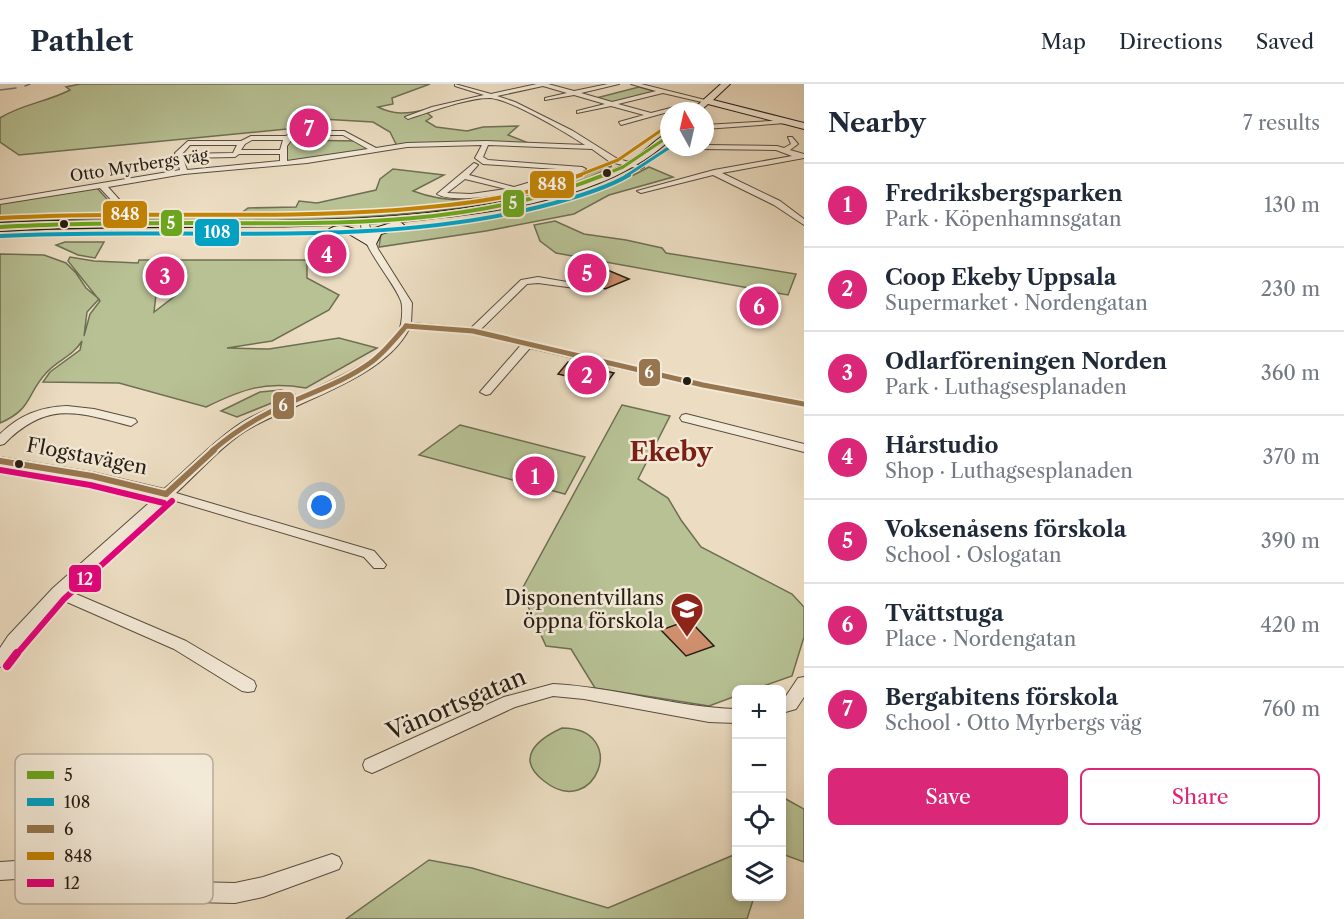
<!DOCTYPE html>
<meta charset="utf-8">
<style>
body{margin:0;font-family:"Libre Caslon Text",serif;background:#f6f6f7;color:#1f2937}
.controls{position:absolute;right:18px;bottom:18px;display:grid;overflow:hidden;border-radius:9px;box-shadow:0 3px 9px #0003}
.controls button{width:54px;height:54px;display:grid;place-items:center;padding:0;border:0;border-bottom:2px solid #e0e1e3;background:#fff;color:#1f2937;font:30px sans-serif}
.compass{position:absolute;left:660px;top:18px;width:54px;height:54px;border-radius:50%;background:#fff;box-shadow:0 3px 9px #0003;rotate:352deg}
.you{position:absolute;left:322px;top:422px;width:21px;height:21px;margin:-15px;border:4px solid #fff;border-radius:50%;background:#1a73e8;box-shadow:0 0 0 9px #1a73e833}
.badge{display:grid;place-items:center;width:39px;height:39px;border-radius:50%;background:#db2777;color:#fff;font-size:20px;font-weight:700}
.pin{position:absolute;translate:-50% -50%;border:3px solid #fff;box-shadow:0 2px 6px #0006}
.list{margin:0;padding:0;list-style:none}
h2{display:flex;justify-content:space-between;align-items:center;height:78px;margin:0;padding:0 24px;font-size:26px}
h2 small{font-size:20px;font-weight:400;color:#747a83}
.list li{display:grid;grid-template-columns:39px 1fr auto;gap:18px;align-items:center;box-sizing:border-box;height:84px;padding:0 24px;border-top:2px solid #e0e1e3}
.list b{display:block;font-size:22px;white-space:nowrap}
.list p{margin:0;font-size:20px;white-space:nowrap;color:#747a83}
.list em{font-size:20px;font-style:normal;color:#747a83}
.actions{display:flex;gap:12px;padding:18px 24px}
.actions a{flex:1;padding:14px 0;border:2px solid #db2777;border-radius:9px;text-align:center;font-size:21px;color:#db2777}
.actions .main{background:#db2777;color:#fff}
.icon{flex:none;width:33px;height:33px;fill:none;stroke:currentColor;stroke-width:2;stroke-linecap:round;stroke-linejoin:round}
.map{position:relative;flex:none;width:804px;height:835px;overflow:hidden}
header{display:flex;align-items:center;gap:36px;box-sizing:border-box;height:84px;padding:0 30px;background:#fff;border-bottom:2px solid #e0e1e3}
header strong{font-size:28px}
nav{display:flex;gap:33px;margin-inline-start:auto;font-size:21px}
main{display:flex}
aside{flex:1;background:#fff}
.map>svg:first-child{display:block}
</style>
<header>
<strong>Pathlet</strong>
<nav><a>Map</a><a>Directions</a><a>Saved</a></nav>
</header>
<main>
<div class="map">
<svg width="804" height="835" viewBox="0 0 804 835">
<rect width="100%" height="100%" fill="#ecddc2"/>
<filter id="stains"><feTurbulence type="fractalNoise" baseFrequency=".00333" numOctaves="4"/><feColorMatrix values="0 0 0 0 .2 0 0 0 0 .09 0 0 0 0 .02 0 0 0 .5 -.17"/></filter>
<radialGradient id="worn" r=".72"><stop offset=".6" stop-color="#630" stop-opacity="0"/><stop offset="1" stop-color="#630" stop-opacity=".3"/></radialGradient>
<g fill="#b7c194" stroke="#6e6f54" stroke-width="1.5" fill-rule="evenodd">
<path d="M80 0H430L392 14 393 20 378 23C394 31 407 30 424 26L432 33 426 37 436 43 467 47 483 43 518 42 508 51 536 62 486 59 397 62 390 48 373 38 321 35 299 39 287 45 19 71 0 58V34C22 20 47 18 70 6L66 3Z"/>
<polygon points="639,3 657,8 615,19 596,14"/>
<polygon points="287,56 359,57 374,65 284,78"/>
<path d="M612 82C583 100 547 107 513 114 390 140 263 136 137 137L128 134 130 127 139 131 166 133 207 132 240 130 248 124 296 123 299 117 317 119 376 106 380 95 393 85 444 91 413 107C482 133 545 97 612 82Z"/>
<path d="M649 83 673 93 609 111 574 130 486 147 379 163 381 150C403 140 430 142 454 139 521 130 589 116 649 83Z"/>
<polygon points="97,104 115,124 115,129 108,134 0,138 0,119"/>
<polygon points="555,137 584,150 626,156 662,164 666,169 796,190 788,211 556,169 540,157 534,141"/>
<polygon points="65,158 104,158 95,174 78,171 56,161"/>
<path d="M0 170 44 171 66 179 76 189 86 204 99 215 87 228 84 252 90 230 100 217 68 177 70 173 94 177 138 179 139 176H307V194L339 211 329 226 272 257 227 264 269 265 339 254 377 264 306 304C264 297 243 305 206 323L119 299 43 298 50 288 80 266 82 257C73 272 58 276 47 288 26 310 33 325 0 339ZM163 200 182 203 175 212 154 228 156 211Z"/>
<polygon points="281,306 294,310 237,333 221,327 260,308"/>
<polygon points="622,321 670,332 638,395 668,414 681,436 701,463 792,510 804,523 804,553 792,592 755,605 736,606 736,612 709,622 595,604 571,565 546,562 521,507"/>
<polygon points="460,341 585,373 565,410 419,371"/>
<path d="M562 644C631 644 595 738 544 697 514 674 538 655 562 644Z"/>
<polygon points="784,714 804,725 804,778 782,770 782,718"/>
<polygon points="736,770 736,812 754,813 747,835 346,835 429,776 472,784 608,824"/>
</g>
<g fill="none" stroke-linecap="round" stroke-linejoin="round">
<g stroke="#6d7b79" stroke-width="1.5">
<polyline points="25,2 30,0"/>
<polyline points="0,6 16,4"/>
</g>
</g>
<g fill="#cf8e6c" stroke="#261d13" stroke-width="1.5">
<polygon points="593,180 629,195 605,205 571,188"/>
<polygon points="568,278 614,289 605,301 558,290"/>
<polygon points="689,536 714,562 686,572 661,546"/>
</g>
<g fill="none" stroke-linecap="round" stroke-linejoin="round">
<g stroke="#584d3f" stroke-width="2">
<g id="street">
<path d="M455 0 491 10 537 0H548L574 7 608 0H619L581 9 612 18 656 7 631 0H641L709 17 706 19 663 9 618 20 651 29 690 19 693 21 621 41 619 38 644 31 611 22 577 29V27L605 20 574 11 545 16V14L567 9 543 2 497 12 515 18 573 47 616 74 644 83 640 85 610 78 592 65 488 61 483 73 488 76 582 83 586 85C564 101 460 124 437 110L474 79 478 81 469 91 514 103 572 86 483 80 475 74 482 61 407 63 307 79 184 90 108 103 125 122 118 145 114 148 110 145 117 122 100 104 0 120V116L180 86 175 69 188 57H241L251 52H286L293 47H344L376 64 407 59 486 57 585 61C567 49 509 14 489 14 467 14 430 28 408 35L405 33 432 23 484 11 455 2ZM295 51H343L368 65 287 77V62ZM252 56H283L280 66H241L245 60ZM190 61H237L233 69 182 70ZM239 70H280V77L187 86 183 74 235 73ZM465 95 506 105 471 110 447 109Z"/>
<polygon points="788,36 786,39 705,45 705,41"/>
<polygon points="788,53 792,53 798,60 790,66 804,70 804,74 722,89 780,117 804,135 804,141 774,121 713,91 641,109 637,107 714,86 792,72 776,66 700,65 697,63 705,63 705,61 777,62 784,64 791,60"/>
<path d="M361 136 368 138 378 165 412 219 411 239 471 244 521 196 538 193 579 200 582 201V205L538 199 527 200 480 246 703 298 804 317V323L703 304 530 264 490 310 486 311 480 308 521 261 473 250 409 245C384 294 299 317 252 343 227 356 198 389 176 409L374 467 386 481 384 484H374L364 473 169 415 69 507 186 557 254 597 256 602 254 607 248 608 242 607 174 565 60 515 20 560 6 581 0 583V564L8 552 53 504 157 412 92 396 0 381V373L92 388 164 405C189 384 213 357 241 339 275 317 394 282 401 240 402 234 403 223 401 217 392 194 359 161 361 136Z"/>
<path d="M67 322 94 325 135 335 137 338 131 342C78 328 47 316 4 360L0 361V350C20 331 40 323 67 322Z"/>
<polygon points="686,330 804,360 804,368 682,337 680,334 682,331"/>
<polygon points="804,593 804,613 796,625 782,629 782,615 784,615 798,594"/>
<path d="M553 600C615 603 674 623 736 625V639L709 638 584 615 553 612 515 623 379 686 372 689 365 686 363 681 365 676 504 613Z"/>
<polygon points="332,770 339,773 342,779 339,785 263,813 235,819 191,818 64,792 0,796 0,778 64,774 191,798 235,799 263,793"/>
</g>
</g>
<g stroke="#261d13" stroke-width="2">
<g id="secondary">
<polygon points="721,0 730,0 713,16 804,39 804,45 708,20 700,27 691,27"/>
<path d="M669 49V57C601 118 488 129 400 138L404 141 402 144 381 150 375 162 371 163 349 150H334L328 146C339 137 357 145 368 152L372 145 394 138C263 147 131 139 0 147V139L23 138C202 131 387 153 561 104 587 97 614 88 636 73 647 66 657 53 669 49Z"/>
</g>
</g>
<use href="#street" fill="#f3e9d7" fill-rule="evenodd"/>
<use href="#secondary" fill="#f3e9d7" fill-rule="evenodd"/>
<g stroke="#f3e9d7" stroke-width="5">
<polyline id="bus-1-far1" points="601,92 623,83 669,52"/>
</g>
<g stroke="#f3e9d7" stroke-width="7">
<path id="bus-1" d="M0 143C65 139 130 139 196 139 333 140 476 143 604 91"/>
</g>
<g stroke="#f3e9d7" stroke-width="5">
<polyline id="bus-2-far1" points="626,92 670,63"/>
</g>
<g stroke="#f3e9d7" stroke-width="7">
<path id="bus-2" d="M1 152C179 142 364 166 539 123 567 116 604 106 629 91"/>
</g>
<g stroke="#f3e9d7" stroke-width="9">
<g id="bus-3-far1">
<polyline points="406,242 473,247 703,301 804,320"/>
<path d="M212 367C235 347 259 332 287 320 315 307 345 297 370 279 384 269 395 255 406 242"/>
</g>
</g>
<g stroke="#f3e9d7" stroke-width="10">
<g id="bus-3">
<polyline points="0,377 92,392 166,410"/>
<polyline points="166,410 214,366"/>
</g>
</g>
<g stroke="#f3e9d7" stroke-width="5">
<polyline id="bus-4-far1" points="577,92 618,76 663,45"/>
</g>
<g stroke="#f3e9d7" stroke-width="7">
<path id="bus-4" d="M0 134C132 126 265 136 397 126 459 121 523 114 581 91"/>
</g>
<g stroke="#f3e9d7" stroke-width="10">
<g id="bus-5-far1">
<polyline points="0,386 90,401 164,419"/>
<polyline points="16,571 64,515 172,417"/>
</g>
</g>
<g stroke="#f3e9d7" stroke-width="13">
<polyline id="bus-5" points="7,582 17,569"/>
</g>
<use href="#bus-1-far1" stroke="#6ca61e" stroke-width="3"/>
<use href="#bus-1" stroke="#6ca61e" stroke-width="4"/>
<use href="#bus-2-far1" stroke="#02a2c5" stroke-width="3"/>
<use href="#bus-2" stroke="#02a2c5" stroke-width="4"/>
<use href="#bus-3-far1" stroke="#97764f" stroke-width="5"/>
<use href="#bus-3" stroke="#97764f" stroke-width="6"/>
<use href="#bus-4-far1" stroke="#c38405" stroke-width="3"/>
<use href="#bus-4" stroke="#c38405" stroke-width="4"/>
<use href="#bus-5-far1" stroke="#e5007d" stroke-width="6"/>
<use href="#bus-5" stroke="#e5007d" stroke-width="8"/>
</g>
<defs>
<g id="school-pin" transform="scale(1.725)"><path d="M0 17L-7.5 6A9.5 9.5 0 1 1 7.5 6Z" fill="#8f2418" stroke="#f3e9d7"/><path d="M0-5L7-2L0 1L-7-2ZM-4 1L0 2.5L4 1V4Q0 6-4 4Z" fill="#fff"/></g>
</defs>
<g fill-rule="evenodd">
<use href="#school-pin" x="687" y="525"/>
</g>
<g fill="#261d13" stroke="#f3e9d7" stroke-width="2">
<circle cx="607" cy="89" r="5"/>
<circle cx="64" cy="140" r="5"/>
<circle cx="687" cy="297" r="5"/>
<circle cx="19" cy="380" r="5"/>
</g>
<g text-anchor="middle" dominant-baseline="central" stroke-width="5" stroke-linejoin="round" paint-order="stroke">
<g font-size="16" fill="#261d13" stroke="#f3e9d7">
<text transform="translate(139 81) rotate(-9)">Otto Myrbergs väg</text>
</g>
<g font-size="20" fill="#261d13" stroke="#f3e9d7">
<text transform="translate(87 372) rotate(11)">Flogstavägen</text>
</g>
<g font-size="20" fill="#261d13" stroke="#f3e9d7" text-anchor="end">
<text x="664" y="514">Disponentvillans<tspan x="664" dy="23">öppna förskola</tspan></text>
</g>
<g font-size="24" fill="#261d13" stroke="#f3e9d7">
<text transform="translate(456 620) rotate(-23)">Vänortsgatan</text>
</g>
<g font-size="26" font-weight="bold" fill="#7a1f14" stroke="#f3e9d7">
<text x="671" y="368">Ekeby</text>
</g>
</g>
<rect x="15" y="670" width="198" height="150" rx="9" fill="#f3e9d7" stroke="#b6ac9c" stroke-width="1.5"/>
<rect x="27" y="687" width="27" height="8" fill="#6ca61e"/>
<rect x="27" y="714" width="27" height="8" fill="#02a2c5"/>
<rect x="27" y="741" width="27" height="8" fill="#97764f"/>
<rect x="27" y="768" width="27" height="8" fill="#c38405"/>
<rect x="27" y="795" width="27" height="8" fill="#e5007d"/>
<g font-size="16" fill="#261d13">
<text x="64" y="697">5</text>
<text x="64" y="724">108</text>
<text x="64" y="751">6</text>
<text x="64" y="778">848</text>
<text x="64" y="805">12</text>
</g>
<g stroke="#f3e9d7" stroke-width="2">
<rect x="529" y="86" width="46" height="29" rx="6" fill="#c38405"/>
<rect x="502" y="105" width="23" height="29" rx="6" fill="#6ca61e"/>
<rect x="102" y="116" width="46" height="29" rx="6" fill="#c38405"/>
<rect x="160" y="125" width="23" height="28" rx="6" fill="#6ca61e"/>
<rect x="194" y="134" width="46" height="29" rx="6" fill="#02a2c5"/>
<rect x="638" y="274" width="23" height="29" rx="6" fill="#97764f"/>
<rect x="272" y="307" width="23" height="29" rx="6" fill="#97764f"/>
<rect x="68" y="480" width="34" height="29" rx="6" fill="#e5007d"/>
</g>
<g font-size="16" text-anchor="middle" font-weight="bold" fill="#fff">
<text x="552" y="106">848</text>
<text x="513" y="125">5</text>
<text x="125" y="136">848</text>
<text x="171" y="145">5</text>
<text x="217" y="154">108</text>
<text x="649" y="294">6</text>
<text x="283" y="327">6</text>
<text x="85" y="501">12</text>
</g>
<rect width="100%" height="100%" filter="url(#stains)"/>
<rect width="100%" height="100%" fill="url(#worn)"/>
</svg>
<div class="controls">
<button>+</button>
<button>−</button>
<button><svg class="icon" aria-label="locate" viewBox="0 0 24 24"><circle cx="12" cy="12" r="6"/><path d="M12 2v4M12 18v4M2 12h4M18 12h4"/></svg></button>
<button><svg class="icon" aria-label="layers" viewBox="0 0 24 24"><path d="M12 4l9 5-9 5-9-5zM3 14l9 5 9-5"/></svg></button>
</div>
<svg class="compass" viewBox="-18 -18 36 36"><path d="M0-13l5 13h-10z" fill="#e53935"/><path d="M0 13l5-13h-10z" fill="#747a83"/></svg>
<div class="you"></div>
<div class="pin badge" style="left:535px;top:392px">1</div>
<div class="pin badge" style="left:587px;top:291px">2</div>
<div class="pin badge" style="left:165px;top:192px">3</div>
<div class="pin badge" style="left:327px;top:170px">4</div>
<div class="pin badge" style="left:587px;top:189px">5</div>
<div class="pin badge" style="left:759px;top:222px">6</div>
<div class="pin badge" style="left:309px;top:44px">7</div>
</div>
<aside>
<h2>Nearby<small>7 results</small></h2>
<ul class="list">
<li><span class="badge">1</span><div><b>Fredriksbergsparken</b><p>Park · Köpenhamnsgatan</p></div><em>130 m</em></li>
<li><span class="badge">2</span><div><b>Coop Ekeby Uppsala</b><p>Supermarket · Nordengatan</p></div><em>230 m</em></li>
<li><span class="badge">3</span><div><b>Odlarföreningen Norden</b><p>Park · Luthagsesplanaden</p></div><em>360 m</em></li>
<li><span class="badge">4</span><div><b>Hårstudio</b><p>Shop · Luthagsesplanaden</p></div><em>370 m</em></li>
<li><span class="badge">5</span><div><b>Voksenåsens förskola</b><p>School · Oslogatan</p></div><em>390 m</em></li>
<li><span class="badge">6</span><div><b>Tvättstuga</b><p>Place · Nordengatan</p></div><em>420 m</em></li>
<li><span class="badge">7</span><div><b>Bergabitens förskola</b><p>School · Otto Myrbergs väg</p></div><em>760 m</em></li>
</ul>
<div class="actions"><a class="main">Save</a><a>Share</a></div>
</aside>
</main>
